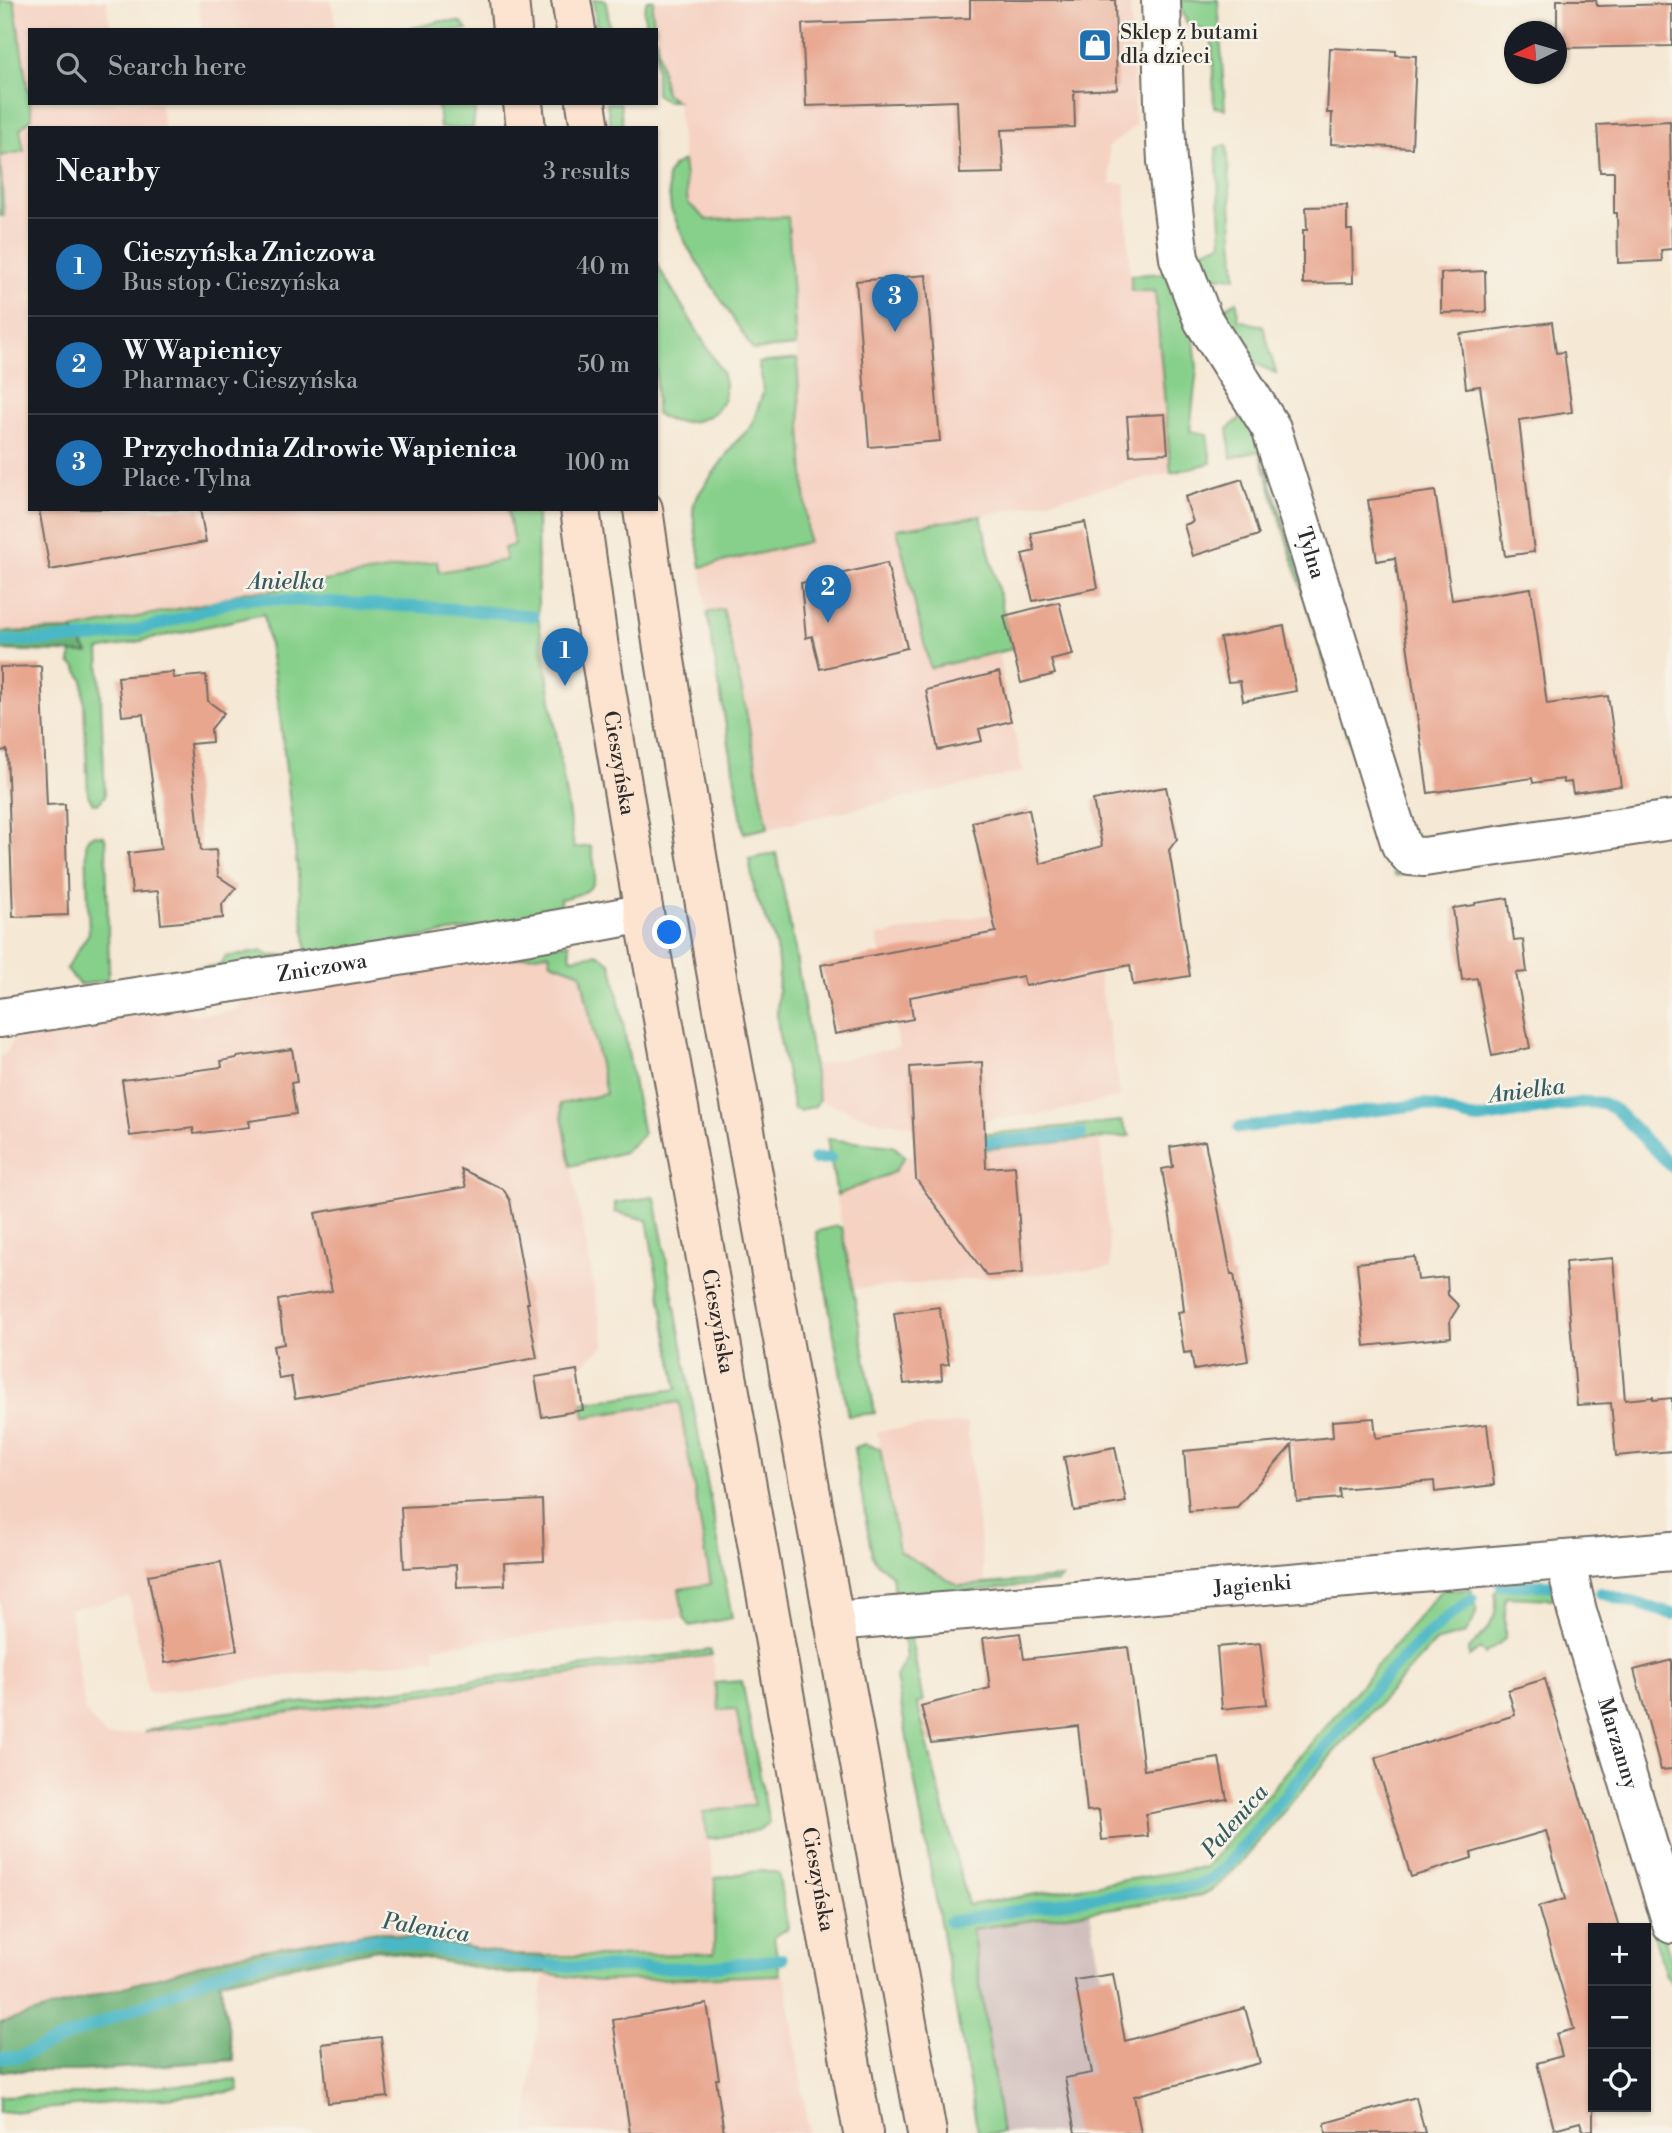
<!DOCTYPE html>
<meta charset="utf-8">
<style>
body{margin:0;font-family:"Libre Bodoni",serif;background:#20242c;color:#f1f3f6}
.controls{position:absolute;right:21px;bottom:21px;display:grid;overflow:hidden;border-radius:0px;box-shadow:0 2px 5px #0004}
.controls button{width:63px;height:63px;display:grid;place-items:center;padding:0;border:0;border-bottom:2px solid #363941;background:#171b24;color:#f1f3f6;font:35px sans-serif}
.compass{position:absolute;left:1504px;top:21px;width:63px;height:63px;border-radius:50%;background:#171b24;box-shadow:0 2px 5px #0004;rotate:265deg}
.you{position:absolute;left:670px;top:933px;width:24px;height:24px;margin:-18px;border:5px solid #fff;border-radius:50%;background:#1a73e8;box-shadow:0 0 0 10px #1a73e833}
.badge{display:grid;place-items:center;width:46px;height:46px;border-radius:50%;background:#1f6fb2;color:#fff;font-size:23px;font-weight:700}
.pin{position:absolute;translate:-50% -58px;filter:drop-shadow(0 2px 4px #0008)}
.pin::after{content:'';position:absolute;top:37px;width:24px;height:21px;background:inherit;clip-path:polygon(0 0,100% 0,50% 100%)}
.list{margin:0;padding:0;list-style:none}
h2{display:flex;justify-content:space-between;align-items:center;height:91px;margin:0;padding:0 28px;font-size:30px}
h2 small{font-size:23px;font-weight:400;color:#9ea1a6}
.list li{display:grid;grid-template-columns:46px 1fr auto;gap:21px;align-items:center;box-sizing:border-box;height:98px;padding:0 28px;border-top:2px solid #363941}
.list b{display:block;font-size:26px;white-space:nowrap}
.list p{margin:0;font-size:23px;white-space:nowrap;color:#9ea1a6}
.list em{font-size:23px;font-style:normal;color:#9ea1a6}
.icon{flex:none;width:38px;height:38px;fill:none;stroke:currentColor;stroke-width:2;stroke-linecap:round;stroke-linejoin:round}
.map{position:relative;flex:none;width:1672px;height:2133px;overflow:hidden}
.search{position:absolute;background:#171b24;box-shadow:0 2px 5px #0004;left:28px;top:28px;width:630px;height:77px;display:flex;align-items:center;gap:18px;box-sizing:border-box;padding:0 24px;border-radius:0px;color:#9ea1a6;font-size:26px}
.panel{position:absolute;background:#171b24;box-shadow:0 2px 5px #0004;left:28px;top:126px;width:630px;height:385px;border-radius:0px}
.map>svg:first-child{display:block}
</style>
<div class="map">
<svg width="1672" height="2133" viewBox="0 0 1672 2133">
<rect width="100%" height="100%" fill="#f7f3e8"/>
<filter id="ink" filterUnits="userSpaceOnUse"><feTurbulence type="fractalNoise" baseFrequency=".0143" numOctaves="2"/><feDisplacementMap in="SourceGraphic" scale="14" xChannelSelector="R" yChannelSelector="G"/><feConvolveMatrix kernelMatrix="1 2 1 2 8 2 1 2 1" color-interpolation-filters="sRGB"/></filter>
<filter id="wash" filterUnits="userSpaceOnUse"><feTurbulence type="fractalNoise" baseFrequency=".00686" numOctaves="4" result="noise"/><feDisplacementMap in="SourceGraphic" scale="28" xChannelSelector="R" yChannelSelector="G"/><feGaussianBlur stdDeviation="1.57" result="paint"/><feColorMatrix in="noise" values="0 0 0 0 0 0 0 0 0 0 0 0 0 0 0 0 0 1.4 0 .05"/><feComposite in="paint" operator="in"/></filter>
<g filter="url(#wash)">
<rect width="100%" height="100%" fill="#f5e8d4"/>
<g fill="#f5d2c2">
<polygon points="14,0 106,0 111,30 30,30 30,102"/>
<polygon points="198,0 331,0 336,26 322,30 202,30"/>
<polygon points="654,0 1130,1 1135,126 1108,147 1111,184 1125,183 1131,291 1155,290 1171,473 981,516 897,529 931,667 998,653 1023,772 768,828 744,700 723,609 707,613 701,567 808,542 789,217 708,221 688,203 677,101 665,93 652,9"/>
<polygon points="30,103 160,103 164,128 30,128 30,509 513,509 521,551 500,569 235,596 72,630 0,632 0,216 4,216 0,156 20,129 32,118"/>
<polygon points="1084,896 1121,1097 1040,1115 910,1125 881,1122 819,1100 814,1065 899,1047 877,936"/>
<polygon points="549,952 551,962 581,973 606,1095 560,1105 605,1345 577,1370 585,1416 679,1402 711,1585 679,1589 684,1617 434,1647 436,1658 148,1693 129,1597 70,1609 85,1711 106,1737 712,1655 719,1710 736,1708 754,1805 703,1813 715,1878 714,1953 613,1956 513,1955 377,1931 238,1954 0,2023 0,1056 5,1055 17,1035 181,1009 193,1016 233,1011 254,995"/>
<polygon points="1100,1140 1111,1268 853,1289 831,1162"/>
<polygon points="967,1423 985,1584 958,1586 899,1551 877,1431"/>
<polygon points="544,1973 596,1981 785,1975 809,2133 525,2133"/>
</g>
<polygon fill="#d1bfbd" points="1090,1912 1101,1975 1113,1974 1141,2133 1002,2133 972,1929"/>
<g fill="#87d08b" stroke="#597e5b" stroke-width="2">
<polygon points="0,0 14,0 32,118 20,129 24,151 0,156 4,216 0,216"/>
<polygon points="593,0 606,0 610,30 597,30"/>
<polygon points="647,0 654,0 652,9 655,30 646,30 644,10"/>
<polygon points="1181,0 1218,0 1225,109 1214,107 1212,41 1208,32 1187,23 1181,9"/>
<polygon points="442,21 461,22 467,30 405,30"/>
<polygon points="656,37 665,93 677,101 665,101 656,94"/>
<polygon points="438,103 476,103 473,128 440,128"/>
<polygon points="607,103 620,103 623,128 611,128"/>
<polygon points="1227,145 1236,278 1210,276 1203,250 1222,243 1216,148"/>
<polygon points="683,161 688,203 707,220 788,217 796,346 753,350 687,246 671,209 667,177 673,166"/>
<path d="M656 263 722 372C733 404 712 422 682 422 672 422 663 420 656 413Z"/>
<polygon points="1167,273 1194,339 1197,368 1190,431 1207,434 1211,463 1171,473 1155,291 1131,291 1131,275"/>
<path d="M1237 301 1238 320 1263 326 1276 373C1240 360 1235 343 1221 310Z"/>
<polygon points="797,359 808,542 701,567 693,514 694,503 700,492 735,443 751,427 763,393 762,379 758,363"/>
<polygon points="1245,415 1249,415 1366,776 1402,875 1395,876 1340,713 1259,451 1231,458 1228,428"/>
<path d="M508 509H537L538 616 574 848 591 846C598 882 601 891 560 899L561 913 196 976 187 970 221 965 225 957 262 951 270 956 307 954 278 699 264 614 99 650 105 796 98 804 93 803 88 795 83 680 76 667 70 663 72 652H88L72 630 217 601 245 591H269L437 561 439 572 506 560 504 548 514 545Z"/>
<polygon points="981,516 1012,649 930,668 897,529"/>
<polygon points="723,609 744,700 768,828 744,833 707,613"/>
<polygon points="93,835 104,836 106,842 109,972 107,980 80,985 66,969 89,933 86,842 89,837"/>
<polygon points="776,853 795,950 819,1100 815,1106 800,1111 794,1109 779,1035 777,1015 779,973 777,953 773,936 755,894 749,859"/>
<polygon points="569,943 571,958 599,954 610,963 614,974 643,1135 624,1152 571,1166 560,1104 606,1094 581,973 551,962 549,953 512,958 511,950"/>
<polygon points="1121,1121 1130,1136 940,1153 948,1138"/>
<polygon points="827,1139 893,1146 905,1156 894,1172 837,1195"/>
<polygon points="652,1197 655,1198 732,1618 690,1626 684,1617 679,1589 711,1584 679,1402 585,1417 582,1403 677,1389 647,1220 615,1212 615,1203"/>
<polygon points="836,1226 842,1228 875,1413 848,1416 816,1232"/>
<polygon points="864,1444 880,1448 899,1551 959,1586 1062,1578 1058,1582 895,1599 892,1575 878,1564 872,1555 854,1449"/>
<path d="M1469 1586C1480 1608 1479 1614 1465 1634L1435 1642 1333 1753 1238 1866 1215 1888 1202 1895 972 1929 1002 2133H978L896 1677 906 1658 903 1635 910 1633 923 1701 917 1703 968 1905 1206 1867 1442 1589 1464 1590Z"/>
<path d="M1501 1588 1551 1589 1559 1595 1555 1599 1505 1597V1639L1485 1654 1480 1649 1469 1657V1649C1487 1630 1500 1620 1495 1592Z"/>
<polygon points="710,1650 712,1655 145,1732 190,1717"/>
<polygon points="742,1681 769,1823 759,1830 708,1839 703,1812 754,1805 736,1709 719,1710 715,1683"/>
<polygon points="762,1870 778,1873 788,1928 774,1937 780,1975 596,1981 544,1973 545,1956 613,1956 714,1953 715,1878"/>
<polygon points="1652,1930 1663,1933 1672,1958 1672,1982 1666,1976"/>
<polygon points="237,2080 239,2091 0,2113 0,2096 81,2094"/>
</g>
<g fill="#6db277" stroke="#4c6e51" stroke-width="2">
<polygon points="72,630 88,653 0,650 0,632"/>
<polygon points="377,1931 513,1955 545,1956 544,1973 509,1974 377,1949 220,1981 234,2060 80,2071 0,2071 0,2023 238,1954"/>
</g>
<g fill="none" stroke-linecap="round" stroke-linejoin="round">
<g stroke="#4ab7c5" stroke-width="12">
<path d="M0 641C39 640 79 641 118 634 158 627 198 612 237 600L253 598 454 609 533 616"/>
<path d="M1239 1128 1425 1104C1444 1109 1460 1118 1479 1119L1586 1102 1603 1103 1616 1110 1672 1167"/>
<polyline points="970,1144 1081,1134"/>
<polyline points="814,1159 830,1158"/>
<polyline points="1501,1585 1548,1585"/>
<polyline points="1601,1593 1672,1614"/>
<path d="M950 1922 1088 1898 1193 1886 1209 1880 1225 1868C1257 1829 1289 1791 1321 1752 1366 1697 1413 1640 1472 1599"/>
<polyline points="0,2058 18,2057 236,1966 355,1941 377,1939 515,1963 578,1967 700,1968 782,1959"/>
</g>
</g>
<g id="blocks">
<g fill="#e8a68f">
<polygon points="970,0 1115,0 1117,89 1074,91 1075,127 1001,130 1004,173 960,174 957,101 806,106 802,24 970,18"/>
<polygon points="1557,0 1596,0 1597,6 1672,4 1672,46 1557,48"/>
<polygon points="1330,48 1396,51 1396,55 1416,56 1412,148 1331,144 1332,113 1327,113"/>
<polygon points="1670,121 1672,249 1661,250 1662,261 1618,263 1617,213 1614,213 1614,172 1600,172 1597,125"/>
<polygon points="1347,206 1347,230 1352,230 1353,283 1303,284 1303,230 1307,230 1306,207"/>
<polygon points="1485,271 1486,312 1441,313 1441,273"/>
<polygon points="926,275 940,441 869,447 856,281"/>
<polygon points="1552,322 1556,353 1564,352 1572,412 1519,420 1534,552 1505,556 1480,386 1466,388 1460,334"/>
<polygon points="1165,414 1168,453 1130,455 1127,416"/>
<polygon points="1242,479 1259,535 1193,556 1184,525 1193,522 1185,497"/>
<polygon points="1435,491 1452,600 1531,588 1547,704 1608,696 1621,786 1573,793 1571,782 1564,783 1563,779 1533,783 1532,778 1428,793 1395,558 1377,561 1368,500"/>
<polygon points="39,509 200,509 206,542 50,570"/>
<polygon points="1085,522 1098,588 1033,601 1022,554 1035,551 1031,533"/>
<polygon points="887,563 907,648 820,669 812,636 806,638 801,583"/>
<polygon points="1059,602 1073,655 1051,660 1055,674 1021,683 1004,616"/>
<polygon points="1284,626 1296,691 1243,701 1240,681 1228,682 1220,638"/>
<polygon points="41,666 47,805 65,804 68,915 13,917 7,750 0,751 0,667"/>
<polygon points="173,672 173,678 206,675 208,701 224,713 211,729 212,742 190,744 201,851 216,850 218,876 236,888 222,904 223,918 161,924 158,891 132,893 128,853 161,849 143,714 122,716 118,677"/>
<polygon points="999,672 1011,721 979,729 982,741 938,750 926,690"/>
<polygon points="1166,787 1177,839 1169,850 1190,976 1133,985 1130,965 1025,986 1023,976 910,997 913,1019 835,1034 821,965 996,932 972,822 1029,809 1040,864 1102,846 1093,800"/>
<polygon points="1508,898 1514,941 1523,940 1527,972 1516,973 1530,1048 1492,1056 1477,978 1462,980 1453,908 1475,905 1475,903"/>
<polygon points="292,1049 297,1082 291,1083 296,1114 249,1121 250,1127 194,1134 193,1128 130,1136 122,1080 222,1067 221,1061 237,1058 237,1057"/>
<polygon points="982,1062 986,1168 1015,1166 1023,1273 987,1276 916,1179 910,1067"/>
<polygon points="1205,1141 1231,1274 1234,1274 1248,1361 1194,1370 1191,1352 1184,1353 1178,1312 1184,1311 1181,1283 1162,1169 1173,1167 1170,1147"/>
<polygon points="461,1169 503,1189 510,1200 529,1303 527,1303 537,1358 295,1399 291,1377 279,1379 273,1346 284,1344 278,1300 332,1291 315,1213 466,1187"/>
<polygon points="1415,1257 1418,1280 1447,1277 1448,1295 1459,1306 1450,1320 1451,1337 1365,1346 1357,1263"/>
<polygon points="1613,1258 1625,1400 1653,1397 1653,1400 1672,1398 1672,1451 1616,1456 1611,1403 1577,1405 1565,1262"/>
<polygon points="939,1307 949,1364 941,1365 942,1380 904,1384 894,1313"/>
<polygon points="577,1370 583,1410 542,1417 535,1377"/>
<polygon points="1374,1418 1376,1438 1487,1424 1494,1485 1435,1492 1434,1481 1339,1489 1340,1498 1297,1502 1292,1445 1237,1507 1189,1511 1184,1451 1333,1437 1332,1421"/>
<polygon points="1115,1447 1126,1502 1074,1511 1064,1457"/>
<polygon points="542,1500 544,1561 504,1563 505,1585 457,1587 456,1565 404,1568 401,1507"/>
<polygon points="221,1562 237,1650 165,1663 148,1575"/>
<polygon points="1020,1633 1024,1659 1128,1647 1144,1770 1219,1758 1227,1799 1146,1814 1148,1836 1102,1840 1099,1810 1087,1811 1078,1726 931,1743 921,1706 990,1688 983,1638"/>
<polygon points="1260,1643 1267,1704 1222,1709 1217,1647"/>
<polygon points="1672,1660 1672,1769 1661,1770 1634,1670"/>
<polygon points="1545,1679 1619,1928 1593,1928 1593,2130 1583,2131 1580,2122 1554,2129 1537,2063 1562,2056 1556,2034 1574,2029 1538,1907 1565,1899 1546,1831 1471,1853 1472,1858 1411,1877 1375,1758 1515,1715 1508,1690"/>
<polygon points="1113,1974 1125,2041 1245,2008 1260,2063 1134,2096 1141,2133 1075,2133 1065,2078 1092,2073 1075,1980"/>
<polygon points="707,2004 719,2079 716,2079 724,2133 630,2133 613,2020"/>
<polygon points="381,2037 388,2097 328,2103 322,2044"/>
<polygon points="1416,2097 1425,2133 1326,2133 1325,2123"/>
</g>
</g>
</g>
<g filter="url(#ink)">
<use href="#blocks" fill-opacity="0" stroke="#726d66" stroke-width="2"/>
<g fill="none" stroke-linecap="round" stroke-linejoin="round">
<g stroke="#726d66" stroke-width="42">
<g id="street">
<path id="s1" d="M1161 0 1164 102 1167 161 1179 258 1203 320 1271 428 1401 845 1410 856 1424 857 1672 820"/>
<path id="s2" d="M0 1018C110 1002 220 985 330 967 435 950 540 934 644 913"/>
<path id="s3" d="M1565 1560 1577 1611 1672 1924"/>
<path id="s4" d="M834 1621 1672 1551"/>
</g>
</g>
<g stroke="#726d66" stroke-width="42">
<g id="secondary">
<polyline points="509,0 512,30"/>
<polyline points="571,0 576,30"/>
<polyline points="523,103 526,128"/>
<polyline points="586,103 590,128"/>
<path id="s5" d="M580 509 599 648 644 913 863 2133"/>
<polyline points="643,509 662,642 715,965 927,2133"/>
</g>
</g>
<use href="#street" stroke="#fff" stroke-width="38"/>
<use href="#secondary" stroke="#fde4d1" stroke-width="38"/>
</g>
</g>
<defs>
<g id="shop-square" transform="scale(1.75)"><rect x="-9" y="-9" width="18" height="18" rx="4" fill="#1f6fb2" stroke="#f7f3e8"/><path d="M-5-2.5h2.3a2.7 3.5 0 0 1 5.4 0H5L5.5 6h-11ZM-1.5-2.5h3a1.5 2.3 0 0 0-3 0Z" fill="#fff"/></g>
</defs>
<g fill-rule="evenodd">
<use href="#shop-square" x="1095" y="45"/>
</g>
<g text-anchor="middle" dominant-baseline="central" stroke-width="5" stroke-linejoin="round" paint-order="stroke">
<g font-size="21" fill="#2b2b2b" stroke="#f7f3e8" text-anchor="start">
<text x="1120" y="33">Sklep z butami<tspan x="1120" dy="24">dla dzieci</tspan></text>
</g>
<g font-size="21" fill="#2b2b2b" stroke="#f7f3e8">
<text stroke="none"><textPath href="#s1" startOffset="584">Tylna</textPath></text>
<text stroke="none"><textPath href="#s5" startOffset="257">Cieszyńska</textPath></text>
<text stroke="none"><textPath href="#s2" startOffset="326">Zniczowa</textPath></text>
<text stroke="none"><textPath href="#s5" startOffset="824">Cieszyńska</textPath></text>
<text stroke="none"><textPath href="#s4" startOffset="420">Jagienki</textPath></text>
<text stroke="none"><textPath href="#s3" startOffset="191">Marzanny</textPath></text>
<text stroke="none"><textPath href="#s5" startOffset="1391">Cieszyńska</textPath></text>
</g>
<g font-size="23" font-style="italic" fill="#365c61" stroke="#f7f3e8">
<text x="286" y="582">Anielka</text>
<text transform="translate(1527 1091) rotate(-7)">Anielka</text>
<text transform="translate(1235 1821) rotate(-49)">Palenica</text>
<text transform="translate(426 1928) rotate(9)">Palenica</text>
</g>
</g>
</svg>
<div class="controls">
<button>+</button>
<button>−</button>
<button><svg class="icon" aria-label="locate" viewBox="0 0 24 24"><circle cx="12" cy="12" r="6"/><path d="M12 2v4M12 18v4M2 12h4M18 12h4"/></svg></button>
</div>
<svg class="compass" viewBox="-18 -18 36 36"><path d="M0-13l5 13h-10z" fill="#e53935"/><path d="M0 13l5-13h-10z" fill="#9ea1a6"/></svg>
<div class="you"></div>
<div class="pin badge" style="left:565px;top:686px">1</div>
<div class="pin badge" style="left:828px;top:623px">2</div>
<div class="pin badge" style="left:895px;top:332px">3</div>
<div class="search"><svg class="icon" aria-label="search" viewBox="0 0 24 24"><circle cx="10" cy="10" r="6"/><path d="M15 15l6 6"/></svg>Search here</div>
<section class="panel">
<h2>Nearby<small>3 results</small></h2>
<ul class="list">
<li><span class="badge">1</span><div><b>Cieszyńska Zniczowa</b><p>Bus stop · Cieszyńska</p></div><em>40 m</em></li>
<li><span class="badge">2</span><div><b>W Wapienicy</b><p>Pharmacy · Cieszyńska</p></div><em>50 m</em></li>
<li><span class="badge">3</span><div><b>Przychodnia Zdrowie Wapienica</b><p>Place · Tylna</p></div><em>100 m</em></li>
</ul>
</section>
</div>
